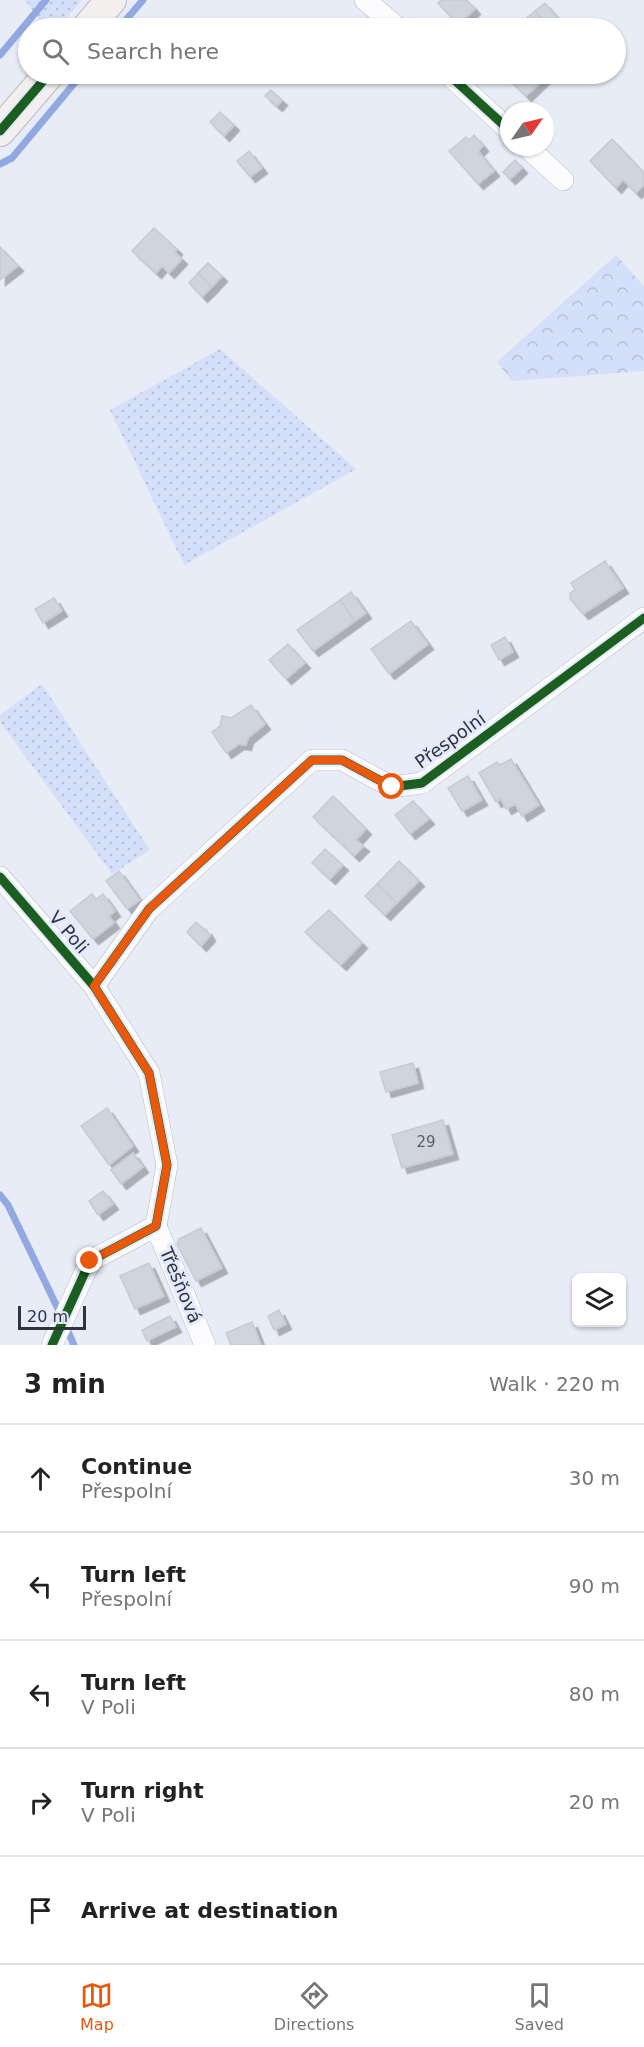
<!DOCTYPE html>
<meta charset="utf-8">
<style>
body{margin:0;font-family:"DejaVu Sans",sans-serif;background:#f2f2f2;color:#222}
.controls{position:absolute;right:18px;bottom:18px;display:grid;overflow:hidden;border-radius:9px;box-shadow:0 2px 4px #0004}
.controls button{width:54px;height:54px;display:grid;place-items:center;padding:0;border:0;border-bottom:2px solid #e0e0e0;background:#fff;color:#222;font:30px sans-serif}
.compass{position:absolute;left:500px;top:102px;width:54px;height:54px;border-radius:50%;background:#fff;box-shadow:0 2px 4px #0004;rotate:56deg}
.scale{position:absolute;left:18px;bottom:15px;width:68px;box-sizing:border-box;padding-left:6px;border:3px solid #30343d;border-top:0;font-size:16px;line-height:21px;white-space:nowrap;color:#30343d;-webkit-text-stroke:4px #e2eafc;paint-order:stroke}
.stop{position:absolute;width:18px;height:18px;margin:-14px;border:4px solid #ea580c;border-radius:50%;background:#fff}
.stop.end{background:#ea580c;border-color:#fff;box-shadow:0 2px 6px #0008}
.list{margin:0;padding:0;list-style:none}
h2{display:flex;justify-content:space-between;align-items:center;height:78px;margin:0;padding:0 24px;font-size:26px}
h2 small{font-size:20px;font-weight:400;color:#767676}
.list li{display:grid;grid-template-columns:39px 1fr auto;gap:18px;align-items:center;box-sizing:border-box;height:108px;padding:0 24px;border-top:2px solid #e0e0e0}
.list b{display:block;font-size:22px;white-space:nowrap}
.list p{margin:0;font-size:20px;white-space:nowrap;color:#767676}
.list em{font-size:20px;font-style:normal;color:#767676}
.icon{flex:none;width:33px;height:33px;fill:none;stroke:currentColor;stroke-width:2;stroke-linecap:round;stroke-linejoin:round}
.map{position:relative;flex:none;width:644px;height:1345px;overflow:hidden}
.search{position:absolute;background:#fff;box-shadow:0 2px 4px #0004;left:18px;right:18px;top:18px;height:66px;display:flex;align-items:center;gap:15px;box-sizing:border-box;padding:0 21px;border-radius:33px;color:#767676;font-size:22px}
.sheet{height:618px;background:#fff}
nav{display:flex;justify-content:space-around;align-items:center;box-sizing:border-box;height:84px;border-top:2px solid #e0e0e0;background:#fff;font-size:16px;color:#767676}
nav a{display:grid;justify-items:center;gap:3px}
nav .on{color:#ea580c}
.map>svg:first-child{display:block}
</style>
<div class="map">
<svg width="644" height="1345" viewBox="0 0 644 1345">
<defs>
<pattern id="green-dots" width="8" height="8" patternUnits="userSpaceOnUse" patternTransform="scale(1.5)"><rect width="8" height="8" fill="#d4dff9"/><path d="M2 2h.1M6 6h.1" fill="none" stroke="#b6c0d6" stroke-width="1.8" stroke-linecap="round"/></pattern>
<pattern id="forest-crowns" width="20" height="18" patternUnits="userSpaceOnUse" patternTransform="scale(1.5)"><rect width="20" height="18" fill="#d4dff9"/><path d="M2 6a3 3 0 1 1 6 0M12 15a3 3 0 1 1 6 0" fill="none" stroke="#b6c0d6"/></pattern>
<filter id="shadow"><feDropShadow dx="5.5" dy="5.5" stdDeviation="0" flood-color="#0004"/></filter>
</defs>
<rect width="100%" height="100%" fill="#e8ecf6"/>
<g fill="url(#green-dots)">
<polygon points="25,0 82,0 58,28 45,28"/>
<polygon points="220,349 356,469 184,565 110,410"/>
<polygon points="42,684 150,850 112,874 0,722 0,715"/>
</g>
<polygon fill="url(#forest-crowns)" points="616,255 644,286 644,371 512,381 497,362"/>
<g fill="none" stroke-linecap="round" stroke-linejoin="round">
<g stroke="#92a8e0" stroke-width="7">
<polyline points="119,28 143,0"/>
<polyline points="0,55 46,0"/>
<polyline points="0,164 12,158 82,74"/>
<polyline points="0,1195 8,1205 61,1315"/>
<polyline points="65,1325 74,1345"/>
</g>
</g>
<g fill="#d0d4dd" stroke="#c7cad3" stroke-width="1.5" filter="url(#shadow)">
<polygon points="441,0 467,0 475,9 458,25 438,3"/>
<polygon points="545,3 559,20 549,28 535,11"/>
<polygon points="535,11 549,28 550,28 530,28 523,21"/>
<polygon points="503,74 549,74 526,96"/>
<polygon points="271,90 282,100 277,106 265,96"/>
<polygon points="220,112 234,125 224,136 210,122"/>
<polygon points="474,135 483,146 478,151 494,171 478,184 449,151 466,137 469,140"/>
<polygon points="612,139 644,173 644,185 636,193 623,180 616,188 590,161"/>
<polygon points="249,151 262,168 250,177 237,161"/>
<polygon points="515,160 522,168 510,179 503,172"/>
<polygon points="154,228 177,249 175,252 182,259 169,273 162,266 156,273 132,251"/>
<polygon points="0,247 18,266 0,280"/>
<polygon points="208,263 222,276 212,287 198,273"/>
<polygon points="198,273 212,287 202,297 189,283"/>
<polygon points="605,561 623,588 583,614 570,599 570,593 575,590 571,583"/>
<polygon points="351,592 366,613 355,621 340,600"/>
<polygon points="54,598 62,611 43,623 35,609"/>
<polygon points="340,600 355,621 313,651 297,630"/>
<polygon points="411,621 428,644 389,674 371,649"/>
<polygon points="505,637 513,652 499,660 491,645"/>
<polygon points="288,644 305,663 286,679 269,660"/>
<polygon points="251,705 265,724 248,738 246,745 239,744 226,753 212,732 220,726 222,716 231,718"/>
<polygon points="511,759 539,805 522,816 515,804 506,809 501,799 496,802 479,773 497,762 500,765"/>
<polygon points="468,776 482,800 462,811 448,788"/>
<polygon points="333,796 366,829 356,840 364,846 354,856 313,817"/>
<polygon points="413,801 429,819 410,834 395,815"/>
<polygon points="325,849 343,865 330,879 312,863"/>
<polygon points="399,861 419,881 397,903 377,884"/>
<polygon points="119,871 140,900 127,909 106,881"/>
<polygon points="377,884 397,903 385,915 365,896"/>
<polygon points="92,894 96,899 103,894 115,911 109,916 114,923 93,939 70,911"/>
<polygon points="329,910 362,943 341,965 305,932"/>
<polygon points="196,922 205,930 206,929 210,936 201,946 187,932"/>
<polygon points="413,1063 418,1083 386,1092 380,1072"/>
<polygon points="107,1108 133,1146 109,1165 81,1126"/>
<polygon points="443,1120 453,1154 402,1168 392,1135"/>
<polygon points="133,1153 143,1167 121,1184 111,1170"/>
<polygon points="103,1191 113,1204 98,1215 89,1201"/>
<polygon points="201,1228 222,1268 196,1281 177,1244 179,1239"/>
<polygon points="149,1263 164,1296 135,1309 120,1276"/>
<polygon points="279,1310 286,1324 274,1330 268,1316"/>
<polygon points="170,1316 176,1327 147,1341 142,1330"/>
<polygon points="252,1322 261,1345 231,1345 226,1333"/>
</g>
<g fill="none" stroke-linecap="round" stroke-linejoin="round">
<g stroke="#b8bcc4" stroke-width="22">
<g id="street">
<polyline points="365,0 398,28"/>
<polyline points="448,74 509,130"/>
<polyline points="527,147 563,180"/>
<polyline points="0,877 94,986 149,1073 167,1165 156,1226 90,1261 52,1345"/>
<polyline points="94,986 149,909 312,760 342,760 392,787 422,783 644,618"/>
<polyline points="156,1226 205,1345"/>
</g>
</g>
<g stroke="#b8bcc4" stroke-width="32">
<g id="secondary">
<polyline points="87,28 111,0"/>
<polyline points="0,131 49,74"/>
</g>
</g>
<use href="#street" stroke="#fcfcfe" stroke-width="21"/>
<use href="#secondary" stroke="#f2efee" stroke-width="30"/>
<g stroke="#e2eafc" stroke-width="13">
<g id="cycleway">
<polyline points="448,74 509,130"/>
<polyline points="0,131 49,74"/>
<polyline points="0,877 94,986 149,1073 167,1165 156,1226 90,1261 52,1345"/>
<polyline points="94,986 149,909 312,760 342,760 392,787 422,783 644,618"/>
</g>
</g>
<use href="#cycleway" stroke="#1b5e20" stroke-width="9"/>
</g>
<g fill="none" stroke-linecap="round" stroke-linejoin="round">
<polyline stroke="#ea580c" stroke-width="8" points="90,1261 156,1226 167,1165 149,1073 94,986 149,909 312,760 342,760 392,787"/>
</g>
<g text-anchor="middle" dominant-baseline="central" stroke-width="6" stroke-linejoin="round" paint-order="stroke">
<g font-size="15" fill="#5a5e68">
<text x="426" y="1142">29</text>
</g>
<g font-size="18" fill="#30343d" stroke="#e2eafc">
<text transform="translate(450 740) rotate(-36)">Přespolní</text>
<text transform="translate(69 932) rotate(49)">V Poli</text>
<text transform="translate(181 1285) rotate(67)">Třešňová</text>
</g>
</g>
</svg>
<div class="controls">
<button><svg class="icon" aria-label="layers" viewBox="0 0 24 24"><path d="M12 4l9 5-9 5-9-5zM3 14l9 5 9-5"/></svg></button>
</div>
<svg class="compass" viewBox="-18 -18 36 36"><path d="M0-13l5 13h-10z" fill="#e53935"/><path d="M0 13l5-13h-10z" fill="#767676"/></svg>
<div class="scale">20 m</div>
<div class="stop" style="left:392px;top:787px"></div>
<div class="stop end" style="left:90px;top:1261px"></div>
<div class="search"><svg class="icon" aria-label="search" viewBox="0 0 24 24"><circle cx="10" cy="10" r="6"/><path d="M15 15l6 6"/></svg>Search here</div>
</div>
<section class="sheet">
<h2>3 min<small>Walk · 220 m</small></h2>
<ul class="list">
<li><svg class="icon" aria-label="ahead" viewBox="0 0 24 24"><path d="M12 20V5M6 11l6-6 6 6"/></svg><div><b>Continue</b><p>Přespolní</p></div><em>30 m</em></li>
<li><svg class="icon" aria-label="left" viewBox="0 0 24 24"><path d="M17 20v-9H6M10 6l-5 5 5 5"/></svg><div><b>Turn left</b><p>Přespolní</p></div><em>90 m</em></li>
<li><svg class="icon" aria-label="left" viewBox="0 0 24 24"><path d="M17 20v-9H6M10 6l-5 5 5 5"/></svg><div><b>Turn left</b><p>V Poli</p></div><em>80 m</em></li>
<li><svg class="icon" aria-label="right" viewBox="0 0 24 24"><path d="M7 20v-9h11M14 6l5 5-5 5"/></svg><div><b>Turn right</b><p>V Poli</p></div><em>20 m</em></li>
<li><svg class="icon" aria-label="arrive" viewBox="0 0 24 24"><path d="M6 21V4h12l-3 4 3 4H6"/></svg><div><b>Arrive at destination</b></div></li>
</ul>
</section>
<nav>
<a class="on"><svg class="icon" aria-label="map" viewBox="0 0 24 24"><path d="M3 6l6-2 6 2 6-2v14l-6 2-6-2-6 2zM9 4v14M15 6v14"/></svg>Map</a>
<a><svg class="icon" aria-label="directions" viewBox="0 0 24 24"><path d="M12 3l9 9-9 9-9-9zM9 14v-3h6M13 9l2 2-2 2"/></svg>Directions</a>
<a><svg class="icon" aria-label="saved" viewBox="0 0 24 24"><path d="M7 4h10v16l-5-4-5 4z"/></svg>Saved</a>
</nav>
